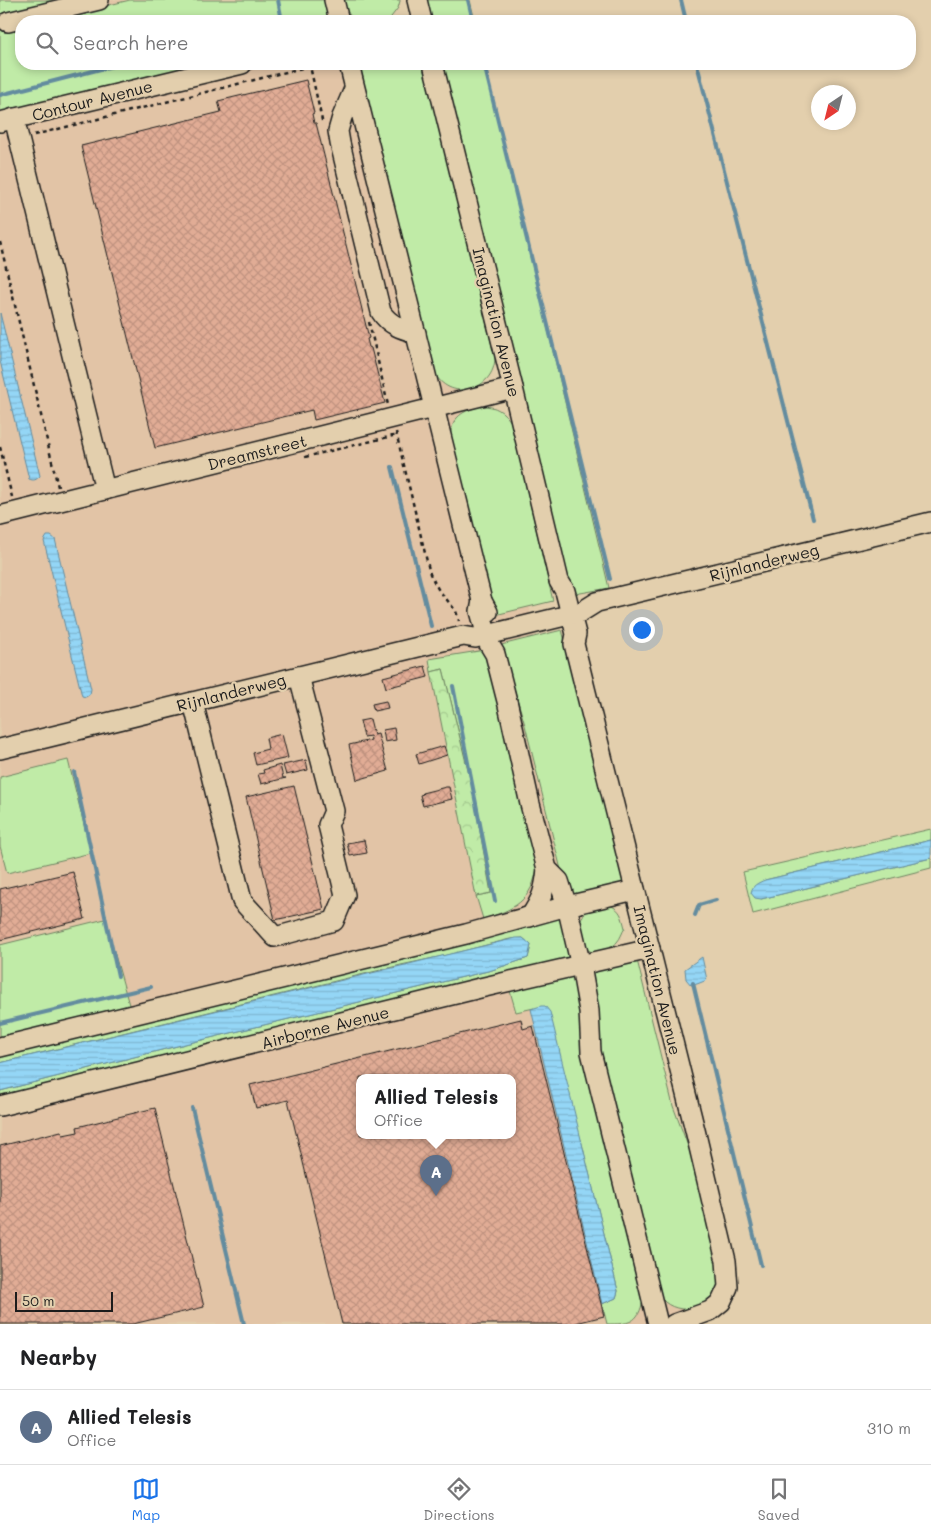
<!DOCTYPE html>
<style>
body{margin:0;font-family:Mali,sans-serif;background:#f6f6f6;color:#202124}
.compass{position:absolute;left:811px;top:85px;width:45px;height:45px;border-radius:50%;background:#fff;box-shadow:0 2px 8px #0003;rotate:215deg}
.scale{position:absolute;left:15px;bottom:12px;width:98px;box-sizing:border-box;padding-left:5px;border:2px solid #1c1c1c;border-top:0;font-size:14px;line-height:18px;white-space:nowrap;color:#1c1c1c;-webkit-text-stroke:4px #e3cfad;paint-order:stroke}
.you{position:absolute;left:641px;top:629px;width:18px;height:18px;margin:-12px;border:4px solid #fff;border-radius:50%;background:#1a73e8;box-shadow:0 0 0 8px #1a73e833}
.badge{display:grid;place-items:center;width:32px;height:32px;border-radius:50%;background:#1a73e8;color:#fff;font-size:16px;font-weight:700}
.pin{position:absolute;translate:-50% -41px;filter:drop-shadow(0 1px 2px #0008)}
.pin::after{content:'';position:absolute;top:26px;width:18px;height:15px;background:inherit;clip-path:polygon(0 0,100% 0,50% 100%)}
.popup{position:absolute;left:356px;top:1074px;width:160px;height:65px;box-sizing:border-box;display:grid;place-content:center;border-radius:10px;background:#fff;filter:drop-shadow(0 1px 4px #0005);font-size:16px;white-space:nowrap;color:#757577}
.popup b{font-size:19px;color:#202124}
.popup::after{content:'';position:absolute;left:50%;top:100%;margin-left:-10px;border:10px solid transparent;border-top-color:#fff}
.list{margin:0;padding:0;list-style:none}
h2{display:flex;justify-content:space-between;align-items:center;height:65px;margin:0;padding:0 20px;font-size:21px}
h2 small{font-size:16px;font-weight:400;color:#757577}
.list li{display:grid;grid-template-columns:32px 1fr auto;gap:15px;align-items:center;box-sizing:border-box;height:75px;padding:0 20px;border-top:1px solid #e0e0e0}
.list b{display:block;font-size:19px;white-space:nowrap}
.list p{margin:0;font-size:16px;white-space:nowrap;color:#757577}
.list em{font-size:16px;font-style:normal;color:#757577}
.icon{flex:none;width:28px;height:28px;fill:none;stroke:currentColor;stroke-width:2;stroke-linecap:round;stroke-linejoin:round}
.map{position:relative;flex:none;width:931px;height:1324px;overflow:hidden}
.search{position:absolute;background:#fff;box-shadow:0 2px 8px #0003;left:15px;right:15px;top:15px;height:55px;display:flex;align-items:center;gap:12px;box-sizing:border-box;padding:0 18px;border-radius:20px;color:#757577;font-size:19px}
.sheet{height:140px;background:#fff}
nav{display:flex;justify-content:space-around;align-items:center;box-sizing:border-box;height:70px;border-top:1px solid #e0e0e0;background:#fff;font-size:14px;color:#757577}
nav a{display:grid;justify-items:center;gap:2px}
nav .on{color:#1a73e8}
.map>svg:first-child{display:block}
</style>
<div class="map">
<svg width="931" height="1324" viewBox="0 0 931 1324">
<defs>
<pattern id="forest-crowns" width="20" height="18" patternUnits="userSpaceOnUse" patternTransform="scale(1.25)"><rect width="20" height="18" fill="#c0eba7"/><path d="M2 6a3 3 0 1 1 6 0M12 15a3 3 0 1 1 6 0" fill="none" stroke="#a4c98f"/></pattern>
<pattern id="water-rules" width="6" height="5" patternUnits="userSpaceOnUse" patternTransform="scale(1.25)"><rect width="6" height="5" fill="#94d6f6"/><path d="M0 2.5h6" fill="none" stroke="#7fb7d2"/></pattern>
<pattern id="building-cross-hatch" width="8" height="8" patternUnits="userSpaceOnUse" patternTransform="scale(1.25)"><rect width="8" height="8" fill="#e1ac95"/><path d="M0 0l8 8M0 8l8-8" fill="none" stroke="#c09380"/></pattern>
</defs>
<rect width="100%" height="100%" fill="#e3cfad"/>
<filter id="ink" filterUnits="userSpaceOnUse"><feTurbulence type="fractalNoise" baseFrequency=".02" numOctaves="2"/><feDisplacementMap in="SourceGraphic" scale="10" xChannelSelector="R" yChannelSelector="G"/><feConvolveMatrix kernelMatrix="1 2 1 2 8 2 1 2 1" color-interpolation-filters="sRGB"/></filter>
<g filter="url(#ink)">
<path fill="#e2c4a6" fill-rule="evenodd" d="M65 0H386L391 21H21V64H401L605 928 706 1324H0V16ZM360 1077H512V1135H360Z"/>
<g fill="#c0eba7" stroke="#6e8462">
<polygon points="0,0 57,0 0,14"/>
<polygon points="130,0 327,0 331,21 42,21"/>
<path d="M343 0H400V1L398 8 388 21C365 21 350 28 343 0Z"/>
<polygon points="424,0 470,0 475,21 429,21"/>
<polygon points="0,25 21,26 21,64 222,64 0,118"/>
<path d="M361 64H423L495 358C494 390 452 403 435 374L362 76Z"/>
<polygon points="440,64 485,64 609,588 569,595"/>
<path d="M482 406C496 406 503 411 511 422L553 601 495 615 450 436C453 416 462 411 482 406Z"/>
<polygon points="562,630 586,720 625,882 624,884 568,898 525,725 501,645"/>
<path d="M485 650 537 866C533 901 513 910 483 919L476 896 491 893 472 787 443 669 431 672 429 659Z"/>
<polygon points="68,760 91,853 7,873 0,846 0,777"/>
<polygon points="931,829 931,840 765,880 761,899 931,858 931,868 753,914 743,872"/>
<path d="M609 905C621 909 622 917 625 928 622 932 621 938 617 942 610 951 594 958 585 947 581 941 581 930 579 923 586 907 594 907 609 905Z"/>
<polygon points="560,916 574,959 0,1102 0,1091 185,1044 492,970 528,958 531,945 523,938 510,939 443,956 401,965 0,1063 0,1051"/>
<polygon points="105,919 131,1012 0,1043 0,945"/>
<path d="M637 960 673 1106 692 1157 721 1273C721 1278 721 1285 720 1290 710 1312 672 1317 659 1295L597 1045 586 973Z"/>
<path d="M579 974 643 1299C639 1324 628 1324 607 1324L602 1304 616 1298 618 1291 581 1140 534 1008 516 1012 510 991Z"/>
</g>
<polygon fill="url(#forest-crowns)" stroke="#6e8462" points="443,669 472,787 491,893 476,896 431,672"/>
<g fill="url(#water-rules)" stroke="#648c9f">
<path d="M0 313 40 476C36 480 34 481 29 479L0 361Z"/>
<polygon points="47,536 51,536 55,539 91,689 90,694 86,697 82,696 44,541"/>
<path d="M931 840V858L761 899 755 898 751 893C752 885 758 883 765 880Z"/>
<polygon points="516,938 523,938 531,945 528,958 492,970 185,1044 0,1091 0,1063"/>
<polygon points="702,957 707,980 697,984 691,985 686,979 685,969"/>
<polygon points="541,1006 545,1006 550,1012 618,1291 616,1298 602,1304 531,1009"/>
</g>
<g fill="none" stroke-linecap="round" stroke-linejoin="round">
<g stroke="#648c9f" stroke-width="4">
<polyline points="278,0 282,21"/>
<polyline points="468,0 473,21"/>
<polyline points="681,0 686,21"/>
<polyline points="484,64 610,579"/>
<polyline points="697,64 813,519"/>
<polyline points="0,95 120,64"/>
<polyline points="392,467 431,626"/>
<polyline points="453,686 495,901"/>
<polyline points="74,772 118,976"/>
<polyline points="695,915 699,905 716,900"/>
<polyline points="693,983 761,1265"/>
<polyline points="0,1023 151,987"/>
<polyline points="192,1108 244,1324"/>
</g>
</g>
<g fill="url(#building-cross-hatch)" stroke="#1c1c1c" fill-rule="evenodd">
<polygon points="306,80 314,113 312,114 314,123 316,123 369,338 367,339 369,347 371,348 385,403 314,420 312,410 155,448 81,146 221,112 218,101"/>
<polygon points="425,666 428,677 386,688 383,677"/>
<polygon points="386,701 388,708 374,711 372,704"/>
<polygon points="370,719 374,735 378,734 388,771 357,780 349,745 371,740 370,736 364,737 360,721"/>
<polygon points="394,728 396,740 385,742 383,730"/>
<polygon points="282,734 288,758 256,765 253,753 268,749 266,738"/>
<polygon points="444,746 447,755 419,764 416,754"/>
<polygon points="306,760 308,770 286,775 283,765"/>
<polygon points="280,765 283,778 286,778 261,784 258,774 264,773 263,770"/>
<polygon points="294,786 324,909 275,920 246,797"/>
<polygon points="446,787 449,787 452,799 423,806 420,795 423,794 422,793"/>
<polygon points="364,840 367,853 350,856 347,843"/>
<polygon points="73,872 85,919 0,940 0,889"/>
<path d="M521 1019 523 1029 533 1026 604 1316 572 1324H342L288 1100 256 1108 250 1085ZM360 1077H512V1135H360Z"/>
<polygon points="155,1108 204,1307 133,1324 0,1324 0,1146 61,1131 63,1135 78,1132 77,1127"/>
</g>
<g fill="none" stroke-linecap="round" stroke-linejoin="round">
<g stroke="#1c1c1c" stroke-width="22">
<g id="minor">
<polyline points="334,0 339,21"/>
<polyline points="417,0 422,21"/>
<polyline points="8,22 99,0"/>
<polyline points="349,64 482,601 488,612"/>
<polyline points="433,64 513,388 559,581 565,591 576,634 574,644 695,1130 726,1261 728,1287 721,1302 710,1311 674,1324"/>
<path d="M354 89 342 117 338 131 340 143 381 312C389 325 402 329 416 333"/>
<polyline points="14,118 105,490"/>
<polyline points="0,122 242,64"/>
<polyline points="0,516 513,388"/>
<polyline points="482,601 480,611 489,644 495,654 508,705 530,804 547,869 559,881 567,906 581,966 589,1011 591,1052 658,1324"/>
<polyline points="193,702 242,901 275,937 334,921 345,895 328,825 334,811 299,676"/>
<polyline points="0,749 463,636 475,638 581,612 597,602 931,522"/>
<path d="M530 917C542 899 545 890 547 869"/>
<polyline points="0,1047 466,934 567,906 635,890"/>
<polyline points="0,1106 480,988 650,949"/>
</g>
</g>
<g stroke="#1c1c1c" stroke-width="2.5" stroke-dasharray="4 4" stroke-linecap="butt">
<polyline points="307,64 310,66 323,125"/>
<polyline points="34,135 310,66"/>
<polyline points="0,242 58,487"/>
<polyline points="369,322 388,405"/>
<polyline points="396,432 430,574 438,589 456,611 459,621"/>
<polyline points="0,447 12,497"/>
<polyline points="305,457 397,435"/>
</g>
<use href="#minor" stroke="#e3cfad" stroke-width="19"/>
</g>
</g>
<g text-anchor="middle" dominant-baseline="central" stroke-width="4.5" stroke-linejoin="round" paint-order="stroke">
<g font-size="16" fill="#1c1c1c" stroke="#e3cfad">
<text transform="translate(92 100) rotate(-14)">Contour Avenue</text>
<text transform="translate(497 322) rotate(76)">Imagination Avenue</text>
<text transform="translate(257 452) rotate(-14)">Dreamstreet</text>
<text transform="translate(764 562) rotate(-14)">Rijnlanderweg</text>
<text transform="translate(231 692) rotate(-14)">Rijnlanderweg</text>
<text transform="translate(658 980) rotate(76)">Imagination Avenue</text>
<text transform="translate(325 1027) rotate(-14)">Airborne Avenue</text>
</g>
</g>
</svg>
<svg class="compass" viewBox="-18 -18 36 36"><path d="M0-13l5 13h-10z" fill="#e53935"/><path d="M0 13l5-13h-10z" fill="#757577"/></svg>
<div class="scale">50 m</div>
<div class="you"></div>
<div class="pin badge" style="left:436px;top:1196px;background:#5c6f8a">A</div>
<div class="popup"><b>Allied Telesis</b>Office</div>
<div class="search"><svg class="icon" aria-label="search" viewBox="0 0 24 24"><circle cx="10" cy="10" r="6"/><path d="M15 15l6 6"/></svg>Search here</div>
</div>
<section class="sheet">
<h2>Nearby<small></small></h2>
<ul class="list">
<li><span class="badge" style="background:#5c6f8a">A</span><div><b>Allied Telesis</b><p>Office</p></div><em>310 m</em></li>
</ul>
</section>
<nav>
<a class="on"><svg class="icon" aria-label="map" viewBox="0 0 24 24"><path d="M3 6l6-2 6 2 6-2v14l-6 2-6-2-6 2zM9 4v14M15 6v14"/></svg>Map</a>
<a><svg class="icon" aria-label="directions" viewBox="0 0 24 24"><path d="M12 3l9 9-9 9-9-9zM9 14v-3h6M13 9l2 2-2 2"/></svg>Directions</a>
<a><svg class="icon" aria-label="saved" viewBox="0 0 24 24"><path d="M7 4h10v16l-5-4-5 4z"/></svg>Saved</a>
</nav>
